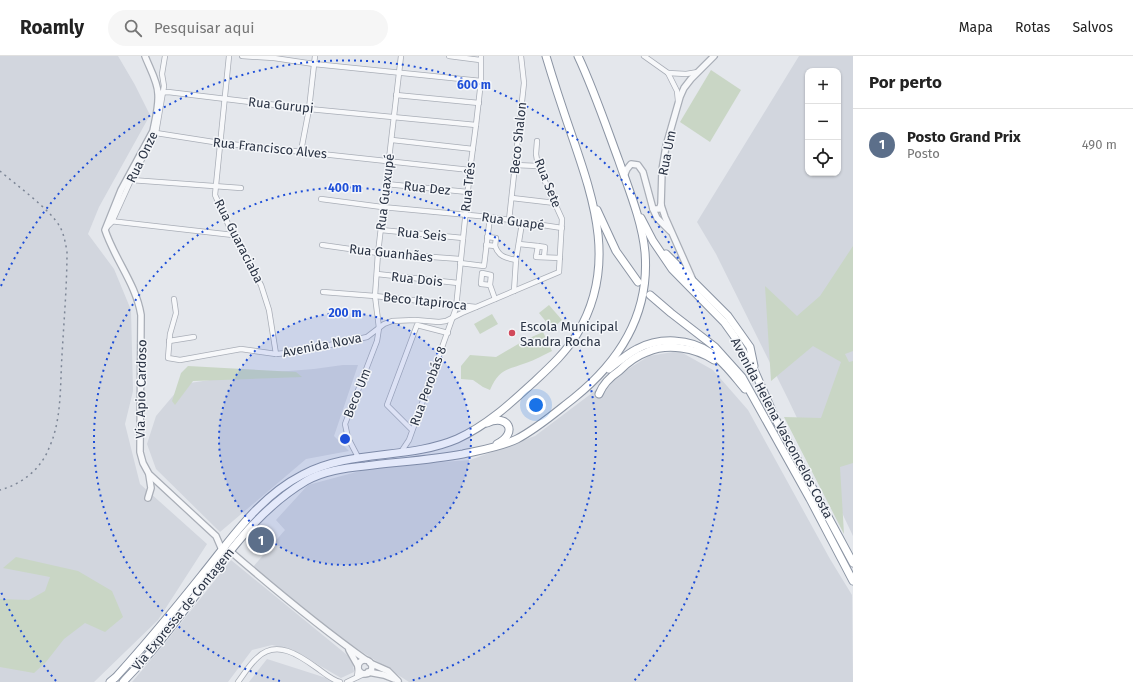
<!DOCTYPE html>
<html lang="pt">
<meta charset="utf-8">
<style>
body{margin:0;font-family:"Fira Sans",sans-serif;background:#f6f6f6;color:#222}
.controls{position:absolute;right:12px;top:12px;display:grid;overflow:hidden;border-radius:8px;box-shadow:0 1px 3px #0004}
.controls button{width:36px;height:36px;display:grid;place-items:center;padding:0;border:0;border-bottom:1px solid #e0e0e0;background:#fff;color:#222;font:20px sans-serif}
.you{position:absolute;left:536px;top:349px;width:14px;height:14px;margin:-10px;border:3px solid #fff;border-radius:50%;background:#1a73e8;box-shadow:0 0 0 6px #1a73e833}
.badge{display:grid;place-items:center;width:26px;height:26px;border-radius:50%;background:#d1495b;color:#fff;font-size:13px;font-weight:700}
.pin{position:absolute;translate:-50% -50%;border:2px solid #fff;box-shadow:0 1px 4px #0006}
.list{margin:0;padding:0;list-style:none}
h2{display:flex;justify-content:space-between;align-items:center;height:52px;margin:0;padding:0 16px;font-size:17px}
h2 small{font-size:13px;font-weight:400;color:#767676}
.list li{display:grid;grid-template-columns:26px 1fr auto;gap:12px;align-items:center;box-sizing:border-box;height:72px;padding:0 16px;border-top:1px solid #e0e0e0}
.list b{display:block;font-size:15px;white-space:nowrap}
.list p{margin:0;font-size:13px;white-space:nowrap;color:#767676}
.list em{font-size:13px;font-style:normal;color:#767676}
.icon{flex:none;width:22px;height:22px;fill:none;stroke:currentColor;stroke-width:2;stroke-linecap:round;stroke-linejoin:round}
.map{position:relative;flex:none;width:853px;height:626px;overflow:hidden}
header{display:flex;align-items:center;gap:24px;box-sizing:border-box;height:56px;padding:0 20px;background:#fff;border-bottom:1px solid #e0e0e0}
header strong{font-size:19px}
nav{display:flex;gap:22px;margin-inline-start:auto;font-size:14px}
.search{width:280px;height:36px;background:#f6f6f6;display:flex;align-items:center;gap:10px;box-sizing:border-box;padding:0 14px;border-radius:22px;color:#767676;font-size:15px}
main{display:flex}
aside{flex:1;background:#fff}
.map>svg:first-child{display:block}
</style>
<header>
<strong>Roamly</strong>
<div class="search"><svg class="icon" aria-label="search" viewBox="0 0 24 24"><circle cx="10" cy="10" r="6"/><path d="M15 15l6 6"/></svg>Pesquisar aqui</div>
<nav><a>Mapa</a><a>Rotas</a><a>Salvos</a></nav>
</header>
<main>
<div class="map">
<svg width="853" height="626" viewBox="0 0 853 626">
<rect width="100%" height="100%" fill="#e4e7ec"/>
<g fill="#d2d6de" fill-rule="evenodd">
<polygon points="0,0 118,0 135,29 150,59 99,151 88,178 114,213 131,254 133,335 125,368 140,428 207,488 158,564 94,626 0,626"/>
<path d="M799 0H853V480L788 343 716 198 697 166ZM808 15H838V117H808Z"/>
<polygon points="679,295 713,314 748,354 830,503 852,539 853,626 409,626 331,576 289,543 253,511 285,474 276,464 308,429 375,411 470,404 535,380 604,328 649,300"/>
<polygon points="343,309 358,309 334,380 349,395 306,403 220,476 156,413 147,388 156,360 183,328 250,318 314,313"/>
<polygon points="231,504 352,603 354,616 341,622 293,594 272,589 252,594 228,626 132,626 166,586"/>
<polygon points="267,603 317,619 338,626 249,626"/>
</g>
<g fill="#c9d6c5">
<polygon points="711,14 741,34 710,86 680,66"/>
<polygon points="853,190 853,295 845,298 849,306 853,305 853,407 840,411 844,478 784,361 821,362 841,306 813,290 771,325 765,230 797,260 820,240"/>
<polygon points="549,249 562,264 552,273 539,257"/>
<polygon points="492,258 498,268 480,278 474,268"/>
<path d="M543 276 552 295C543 299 535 304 526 307 507 314 499 313 490 334L483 331 473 324 461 323V310L470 299 496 301 525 284Z"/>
<polygon points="188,310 296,316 302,321 193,325 175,349 172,345 181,317"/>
<polygon points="16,501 78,515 112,535 123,561 105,576 85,567 64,583 46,606 34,617 0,611 0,543 29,544 45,535 50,521 3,512"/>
</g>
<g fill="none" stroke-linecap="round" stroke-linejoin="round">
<g stroke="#a9aeb7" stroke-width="6">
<g id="minor">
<polyline points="229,0 215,139 233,179 261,229 269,254 276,298"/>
<polyline points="242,0 274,2 314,8 481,25"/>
<polyline points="449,0 480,4"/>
<polyline points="644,0 668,17 677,35 678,45"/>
<polyline points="668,17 686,18 698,16"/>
<polyline points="158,37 168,36 309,53 476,69"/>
<polyline points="396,39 479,47"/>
<polyline points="153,75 156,77 220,87 470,114"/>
<polyline points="392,84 473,93"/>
<polyline points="301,95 309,53 315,0"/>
<polyline points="515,109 538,110"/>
<polyline points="129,122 131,124 241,132"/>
<polyline points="386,128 468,136"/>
<polyline points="512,142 555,147"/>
<polyline points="321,143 382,151 490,161 562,172"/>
<polyline points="509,164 524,27 521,0"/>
<polyline points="110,165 233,179"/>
<polyline points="107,171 112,166 131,124 156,77 164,30 162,18 165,0"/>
<polyline points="381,174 463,182"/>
<polyline points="519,188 538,190"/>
<polyline points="322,189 378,197 460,203"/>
<polyline points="486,189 495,190 496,182 487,181"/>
<path d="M495 190C499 201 506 202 516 204"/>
<polyline points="544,201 545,191 538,190 536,201 560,202"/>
<polyline points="460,207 484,210 490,161"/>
<polyline points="377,218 458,227"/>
<polyline points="490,229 481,228 482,217 491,219 490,229 495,243"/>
<polyline points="514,235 516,204 522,167"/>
<polyline points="323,236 375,240 476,251"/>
<polyline points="174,243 176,257 170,278 168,302 180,304 241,293 276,298 297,296 367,281 384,268 392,265 415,264 439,266 446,265 462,257 559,216 562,163 538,110 536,98 537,85"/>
<polyline points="169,285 194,281"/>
<polyline points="412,374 387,349 417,269 448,277"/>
<polyline points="401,396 409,384 456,252 470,114 476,69 481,25 481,0"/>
<polyline points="358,401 348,382 345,368 377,285 379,272 375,240 378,197 401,0"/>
<polyline points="357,621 358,612"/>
<path d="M238 626C244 618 250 608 257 602 276 583 299 599 317 612 324 617 332 624 340 626"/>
<polyline points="347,626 366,617"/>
</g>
</g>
<g stroke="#a9aeb7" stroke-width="8">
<g id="tertiary">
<path d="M145 0C149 11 158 26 158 38 159 50 155 64 153 75L121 134 105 174C115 204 136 228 141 259L140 396 143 407 149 418 216 480 222 494"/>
<polyline points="624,120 627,113 631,108 638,109 643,116 653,153 659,153 661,149"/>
<polyline points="653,153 657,162 670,175"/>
<polyline points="692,222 665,161 661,149 662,114 666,90 680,41 684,32 691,23 714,0"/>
<polyline points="148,442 151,432 149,419"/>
<path d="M230 495C274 533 318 570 366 604"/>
<polyline points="349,594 358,610"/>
<circle cx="365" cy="611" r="7"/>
<polyline points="370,607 388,615 398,625"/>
<polyline points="368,616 384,619 394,623"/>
</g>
</g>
<g stroke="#8b94a3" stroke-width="9">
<g id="trunk">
<polyline points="597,154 616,195 638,226"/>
<polyline points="641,162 653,185 672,213 724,266 734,280 755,316 776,364 853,507"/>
<polyline points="666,198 728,260 750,291 754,310"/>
<polyline points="650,239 671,257 715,291 742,321 810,443 853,525"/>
<path d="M609 313C618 306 627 298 637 293 659 281 690 282 711 297 724 306 734 320 745 333"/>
<path d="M599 338C603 328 610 321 619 315 627 307 636 300 647 296 668 287 695 292 714 304"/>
<path d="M487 367C508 357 519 377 497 388"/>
<path d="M110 626 116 621C146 588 174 554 202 519 232 482 259 441 302 419 350 393 408 404 457 383 488 369 512 346 536 324 551 310 566 296 577 278 617 212 595 147 572 80 563 54 554 27 546 0"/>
<path d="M123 626C134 614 145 603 155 591 171 572 186 552 201 532 233 491 261 452 306 425 323 415 345 412 365 410 397 406 431 404 463 398 481 394 501 391 517 383 538 372 556 356 574 342 620 305 650 257 645 196 642 165 629 134 619 105 606 70 594 34 578 0"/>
</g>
</g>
<use href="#minor" stroke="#f7f8fa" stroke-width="4.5"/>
<use href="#tertiary" stroke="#f7f8fa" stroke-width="5.5"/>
<use href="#trunk" stroke="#fff" stroke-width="7"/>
<path stroke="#7d8696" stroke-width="1.5" stroke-dasharray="2 4" stroke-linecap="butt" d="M0 115C16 129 50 153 60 171 64 178 65 186 67 195 67 229 64 264 62 299 60 329 62 364 49 392 41 413 22 428 0 434"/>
</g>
<circle cx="345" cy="383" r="126" fill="#1d4ed8" fill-opacity=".12"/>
<g fill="none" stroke="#1d4ed8" stroke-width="2" stroke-dasharray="2 4">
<circle cx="345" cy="383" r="126"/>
<path d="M280 625A251 251 0 1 1 410 625"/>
<path d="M56 625A377 377 0 0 1 1 536M1 230A377 377 0 1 1 634 625"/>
</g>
<circle fill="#d1495b" stroke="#f4f6f9" stroke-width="1.5" cx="512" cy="277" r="4"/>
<g text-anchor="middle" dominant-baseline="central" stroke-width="3" stroke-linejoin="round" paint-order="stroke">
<g font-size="13" fill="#2b3445" stroke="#f4f6f9">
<text transform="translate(281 49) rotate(6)">Rua Gurupi</text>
<text transform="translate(518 82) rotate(-84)">Beco Shalon</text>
<text transform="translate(270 92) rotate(6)">Rua Francisco Alves</text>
<text transform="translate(667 97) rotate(-79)">Rua Um</text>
<text transform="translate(142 101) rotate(-64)">Rua Onze</text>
<text transform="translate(548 127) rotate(68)">Rua Sete</text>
<text transform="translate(468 131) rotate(-84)">Rua Três</text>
<text transform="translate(427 132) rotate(6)">Rua Dez</text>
<text transform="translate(385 136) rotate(-83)">Rua Guaxupé</text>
<text transform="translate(513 165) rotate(8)">Rua Guapé</text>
<text transform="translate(422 178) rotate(6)">Rua Seis</text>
<text transform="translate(239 185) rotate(63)">Rua Guaraciaba</text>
<text transform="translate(391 197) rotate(6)">Rua Guanhães</text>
<text transform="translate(417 223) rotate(6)">Rua Dois</text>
<text transform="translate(425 245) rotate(6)">Beco Itapiroca</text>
<text transform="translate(322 289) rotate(-11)">Avenida Nova</text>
<text transform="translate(428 330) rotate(-70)">Rua Perobás 8</text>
<text transform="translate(141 333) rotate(-89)">Via Apio Cardoso</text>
<text transform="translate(357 337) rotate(-68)">Beco Um</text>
<text transform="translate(782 372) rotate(62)">Avenida Helena Vasconcelos Costa</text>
<text transform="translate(183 553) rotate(-51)">Via Expressa de Contagem</text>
</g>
<g font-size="13" fill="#2b3445" stroke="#f4f6f9" text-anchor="start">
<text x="520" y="270">Escola Municipal<tspan x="520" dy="15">Sandra Rocha</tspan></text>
</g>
</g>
<circle cx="345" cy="383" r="6" fill="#1d4ed8" stroke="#f4f6f9" stroke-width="2"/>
<g font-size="12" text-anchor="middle" font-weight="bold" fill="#1d4ed8" stroke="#f4f6f9" stroke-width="3" stroke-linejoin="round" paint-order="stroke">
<text x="474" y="33">600 m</text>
<text x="345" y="136">400 m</text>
<text x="345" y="261">200 m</text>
</g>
</svg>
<div class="controls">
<button>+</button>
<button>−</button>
<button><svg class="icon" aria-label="locate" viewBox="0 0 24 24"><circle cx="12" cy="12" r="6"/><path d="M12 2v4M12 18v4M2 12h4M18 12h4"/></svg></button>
</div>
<div class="you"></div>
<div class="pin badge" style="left:261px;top:484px;background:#5c6f8a">1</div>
</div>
<aside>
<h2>Por perto<small></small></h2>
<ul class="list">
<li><span class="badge" style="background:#5c6f8a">1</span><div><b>Posto Grand Prix</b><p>Posto</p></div><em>490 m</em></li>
</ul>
</aside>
</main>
